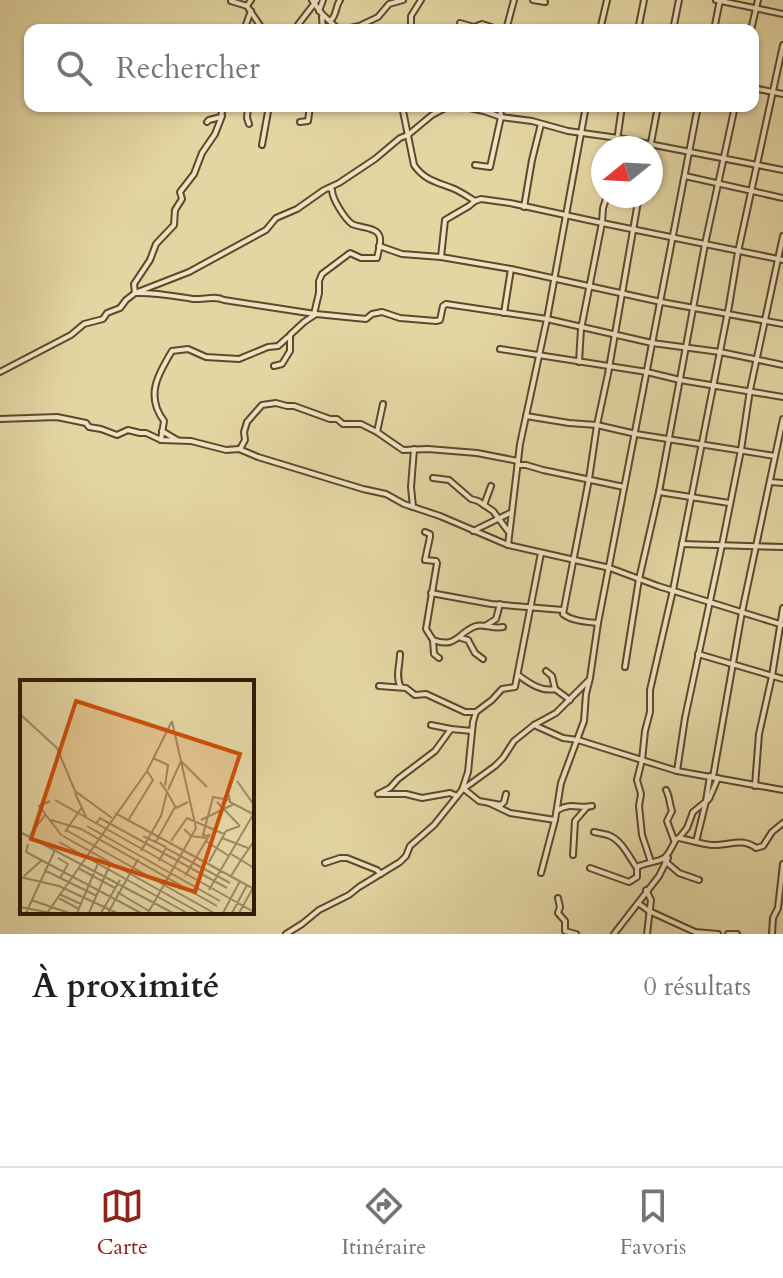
<!DOCTYPE html>
<html lang="fr">
<meta charset="utf-8">
<style>
body{margin:0;font-family:Cardo,serif;background:#f6f6f6;color:#202124}
.compass{position:absolute;left:591px;top:136px;width:72px;height:72px;border-radius:50%;background:#fff;box-shadow:0 2px 6px #0004;rotate:252deg}
.list{margin:0;padding:0;list-style:none}
h2{display:flex;justify-content:space-between;align-items:center;height:104px;margin:0;padding:0 32px;font-size:34px}
h2 small{font-size:26px;font-weight:400;color:#757577}
.icon{flex:none;width:44px;height:44px;fill:none;stroke:currentColor;stroke-width:2;stroke-linecap:round;stroke-linejoin:round}
.map{position:relative;flex:none;width:783px;height:934px;overflow:hidden}
.search{position:absolute;background:#fff;box-shadow:0 2px 6px #0004;left:24px;right:24px;top:24px;height:88px;display:flex;align-items:center;gap:20px;box-sizing:border-box;padding:0 28px;border-radius:16px;color:#757577;font-size:30px}
.sheet{height:232px;background:#fff}
nav{display:flex;justify-content:space-around;align-items:center;box-sizing:border-box;height:112px;border-top:2px solid #e0e0e0;background:#fff;font-size:22px;color:#757577}
nav a{display:grid;justify-items:center;gap:4px}
nav .on{color:#8f2418}
.map>svg:first-child{display:block}
</style>
<div class="map">
<svg width="783" height="934" viewBox="0 0 783 934">
<rect width="100%" height="100%" fill="#e4d6a3"/>
<filter id="stains"><feTurbulence type="fractalNoise" baseFrequency=".0025" numOctaves="4"/><feColorMatrix values="0 0 0 0 .2 0 0 0 0 .09 0 0 0 0 .02 0 0 0 .5 -.17"/></filter>
<radialGradient id="worn" r=".72"><stop offset=".6" stop-color="#630" stop-opacity="0"/><stop offset="1" stop-color="#630" stop-opacity=".3"/></radialGradient>
<g fill="none" stroke-linecap="round" stroke-linejoin="round">
<g stroke="#5e482c" stroke-width="8">
<g id="minor">
<polyline points="251,0 247,6 263,30"/>
<polyline points="312,0 322,14 337,28"/>
<polyline points="533,0 545,2"/>
<polyline points="716,0 783,14"/>
<polyline points="231,1 247,6"/>
<polyline points="319,11 323,0"/>
<polyline points="322,17 323,30"/>
<path d="M330 21C337 16 335 7 340 0"/>
<polyline points="460,23 474,27 482,24 500,30"/>
<polyline points="244,30 251,11"/>
<polyline points="294,30 317,0"/>
<polyline points="332,30 336,28 346,29 359,26 378,17 389,4 403,0"/>
<polyline points="411,30 411,16 421,0"/>
<polyline points="506,30 514,0"/>
<polyline points="600,30 607,0"/>
<polyline points="638,30 644,0"/>
<polyline points="673,30 679,0"/>
<polyline points="714,30 720,0"/>
<polyline points="751,30 758,0"/>
<polyline points="753,88 783,94"/>
<polyline points="248,106 247,118 249,124"/>
<path d="M402 106 414 165C424 180 437 182 452 188 460 191 467 196 475 201L481 199 510 203 602 223 581 329 579 362"/>
<polyline points="459,106 484,111 501,117 532,121 568,131 618,138 783,170"/>
<path d="M222 116 215 134 202 153 194 174 180 192 182 199 175 210 174 225 156 244 150 260 134 284 135 293C155 292 173 296 193 299 204 300 214 295 224 300L315 314"/>
<polyline points="207,122 209,120 221,117 223,106"/>
<polyline points="300,122 308,121 310,106"/>
<polyline points="262,145 269,106"/>
<polyline points="616,148 622,106"/>
<polyline points="650,148 658,106"/>
<polyline points="475,165 490,167 501,117 500,106"/>
<polyline points="685,176 783,198"/>
<polyline points="607,196 603,208 602,223 783,260"/>
<polyline points="524,207 532,160 541,124"/>
<polyline points="379,246 402,254 441,257 511,269 661,302 783,324"/>
<polyline points="441,257 445,220 469,206 475,201"/>
<polyline points="504,313 511,269"/>
<path d="M314 314 319 293V281L322 274 350 253 361 258H377C378 253 381 243 380 238 379 227 360 228 352 224 345 219 332 199 332 190L329 188"/>
<polyline points="500,349 647,372 680,380 783,397"/>
<polyline points="274,366 282,364 290,351 290,335 304,322 316,314 366,319 372,314 382,312 400,318 436,321 440,320 443,306 446,304 547,319 652,343 720,352 783,365"/>
<polyline points="0,372 71,335 84,324 103,319 107,313 120,308 126,300 135,293 189,272 266,230 276,218 297,209 324,190 339,183 375,159 400,138 408,135 432,115 449,106"/>
<polyline points="526,416 569,423 597,425 636,434 775,456"/>
<polyline points="0,419 57,417 86,423 89,427 101,429 117,435 128,430 140,433 146,433 161,440 191,441 226,450 239,449 258,457 363,489 386,494 404,504 440,516 508,545 610,568 658,586 783,625"/>
<polyline points="162,431 177,440"/>
<polyline points="377,432 383,404"/>
<path d="M161 440 164 421C145 396 158 374 172 351L188 349 206 357 239 359 268 347 278 346 288 337"/>
<polyline points="240,449 245,440 244,432 247,422 262,405 276,403 287,406 294,406 330,419 337,419 343,424 361,424 377,432 403,450 428,449 477,453 518,461"/>
<polyline points="518,465 526,465 543,470 624,487"/>
<polyline points="433,478 449,480 471,499 478,501 493,511 508,531"/>
<polyline points="770,482 783,483"/>
<polyline points="659,492 729,503"/>
<polyline points="484,505 491,486"/>
<polyline points="413,507 411,487 414,449"/>
<polyline points="473,531 510,513"/>
<polyline points="425,532 430,534 430,537 425,560 436,561 437,563 426,629 433,640"/>
<polyline points="682,544 783,547"/>
<polyline points="508,545 520,444 547,319 586,106"/>
<polyline points="431,593 491,604 563,610"/>
<path d="M598 623C586 622 572 621 563 614L589 479 597 425 608 374 639 196"/>
<polyline points="485,626 496,619 500,604"/>
<polyline points="461,638 468,640 475,653 483,659"/>
<path d="M400 654C400 664 395 678 401 687"/>
<polyline points="698,654 783,679"/>
<path d="M439 658 434 654 433 640C457 649 458 632 476 626 484 624 494 629 503 627"/>
<polyline points="625,667 639,579 659,492 705,244 735,106"/>
<polyline points="546,671 552,676 555,689"/>
<path d="M518 675C529 683 541 692 555 689L570 700"/>
<polyline points="379,686 406,688 415,695 426,694 465,712 476,712"/>
<polyline points="431,725 451,729"/>
<polyline points="534,725 563,738 578,740 677,771 783,790"/>
<polyline points="677,771 685,718 722,545 741,450 750,390 783,236"/>
<polyline points="713,777 742,612 783,419"/>
<polyline points="755,786 759,734 772,676 783,608"/>
<polyline points="464,789 479,801 501,805 504,802 506,794"/>
<polyline points="462,790 495,766 503,758 514,741 534,725 556,713 589,680"/>
<path d="M666 790C670 797 669 803 672 811L667 821 674 840"/>
<polyline points="378,794 390,788 398,779 435,751 451,729 472,731"/>
<polyline points="381,794 406,794 422,798 450,793 457,796"/>
<polyline points="489,803 510,813 555,820"/>
<path d="M558 810C570 802 580 809 592 806"/>
<path d="M594 832C599 833 604 834 608 835 622 840 629 857 637 868"/>
<path d="M679 838C690 840 701 844 712 845 728 846 742 837 756 848L763 846 772 832 783 823"/>
<polyline points="696,842 706,801 710,776"/>
<polyline points="573,855 575,821 587,807"/>
<polyline points="665,861 679,873 699,880"/>
<polyline points="651,862 642,835 639,806 641,794 637,780 642,760 645,731 650,712 650,690 673,590 729,306 738,252 783,45"/>
<polyline points="325,863 340,858 347,858 377,870 381,874"/>
<path d="M590 868 629 882 637 877V868L639 866C664 857 663 866 676 839L679 838 687 828 693 812 709 799 718 778"/>
<polyline points="541,873 555,820 561,783 584,721 586,694 590,678 598,623 698,106"/>
<polyline points="646,890 651,900 647,934"/>
<polyline points="558,898 560,907 558,913 565,921 565,931 576,934"/>
<polyline points="638,903 649,911 695,932 718,934"/>
<polyline points="286,934 302,924 319,910 349,895 359,887 400,862 406,856 410,846 434,825 462,790 468,772 473,722 476,712 492,700 502,689 515,687 541,553"/>
<polyline points="614,934 659,876 668,858"/>
<polyline points="728,934 737,934"/>
<polyline points="772,934 773,918 778,908 783,864"/>
</g>
</g>
<use href="#minor" stroke="#ede4c3" stroke-width="4"/>
</g>
<g transform="translate(20 680)">
<rect width="234" height="234" fill="#e4d6a3"/>
<path fill="none" stroke="#9c8a64" stroke-width="2" d="M0 34 37 68 55 111 92 138M133 78 148 85 145 106M217 101 234 125M148 110 161 81 187 107M147 112 156 128 168 122M55 113 66 137M209 115 210 122 233 134M35 120 234 232M30 121 19 126 42 156M197 122 220 146M95 133 234 209M109 139 133 100 127 91M31 140 61 149 197 226M181 140 214 124M76 144 80 138 207 208M67 146 200 221M164 149 171 156 186 158M46 150 194 233M0 152 153 233M45 152 62 127M10 155 25 135M43 156 180 233M123 156 146 167M188 156 183 155 193 117 210 120M202 158 228 168M151 161 167 138 204 154M186 161 209 176M39 162 167 233M135 163 155 127M8 164 6 172 121 233M121 171 141 136 147 112 140 102M211 174 221 180 234 161M38 178 48 184 40 198M139 181 146 168 210 203M189 182 206 151 220 146M58 188 95 208M24 190 77 216M4 196 22 180M165 196 190 154M211 196 221 180 234 188M0 197 39 206 97 233M189 210 234 133M97 212 129 231M39 214 61 224M37 217 59 229M11 220 49 233M0 227 31 233M6 233 35 170M27 233 127 91 152 41M57 233 79 181M69 233 91 182M81 233 100 200M88 233 118 179M128 233 176 148 152 41M203 233 220 201M212 233 227 205M219 233 233 208"/>
<path fill="#cd4f0b" fill-opacity="0.15" stroke="#cd4f0b" stroke-width="4" d="M56 21 220 74 175 212 11 159Z"/>
<rect width="234" height="234" fill="none" stroke="#311805" stroke-width="4"/>
</g>
<rect width="100%" height="100%" filter="url(#stains)"/>
<rect width="100%" height="100%" fill="url(#worn)"/>
</svg>
<svg class="compass" viewBox="-18 -18 36 36"><path d="M0-13l5 13h-10z" fill="#e53935"/><path d="M0 13l5-13h-10z" fill="#757577"/></svg>
<div class="search"><svg class="icon" aria-label="search" viewBox="0 0 24 24"><circle cx="10" cy="10" r="6"/><path d="M15 15l6 6"/></svg>Rechercher</div>
</div>
<section class="sheet">
<h2>À proximité<small>0 résultats</small></h2>
<ul class="list">
</ul>
</section>
<nav>
<a class="on"><svg class="icon" aria-label="map" viewBox="0 0 24 24"><path d="M3 6l6-2 6 2 6-2v14l-6 2-6-2-6 2zM9 4v14M15 6v14"/></svg>Carte</a>
<a><svg class="icon" aria-label="directions" viewBox="0 0 24 24"><path d="M12 3l9 9-9 9-9-9zM9 14v-3h6M13 9l2 2-2 2"/></svg>Itinéraire</a>
<a><svg class="icon" aria-label="saved" viewBox="0 0 24 24"><path d="M7 4h10v16l-5-4-5 4z"/></svg>Favoris</a>
</nav>
